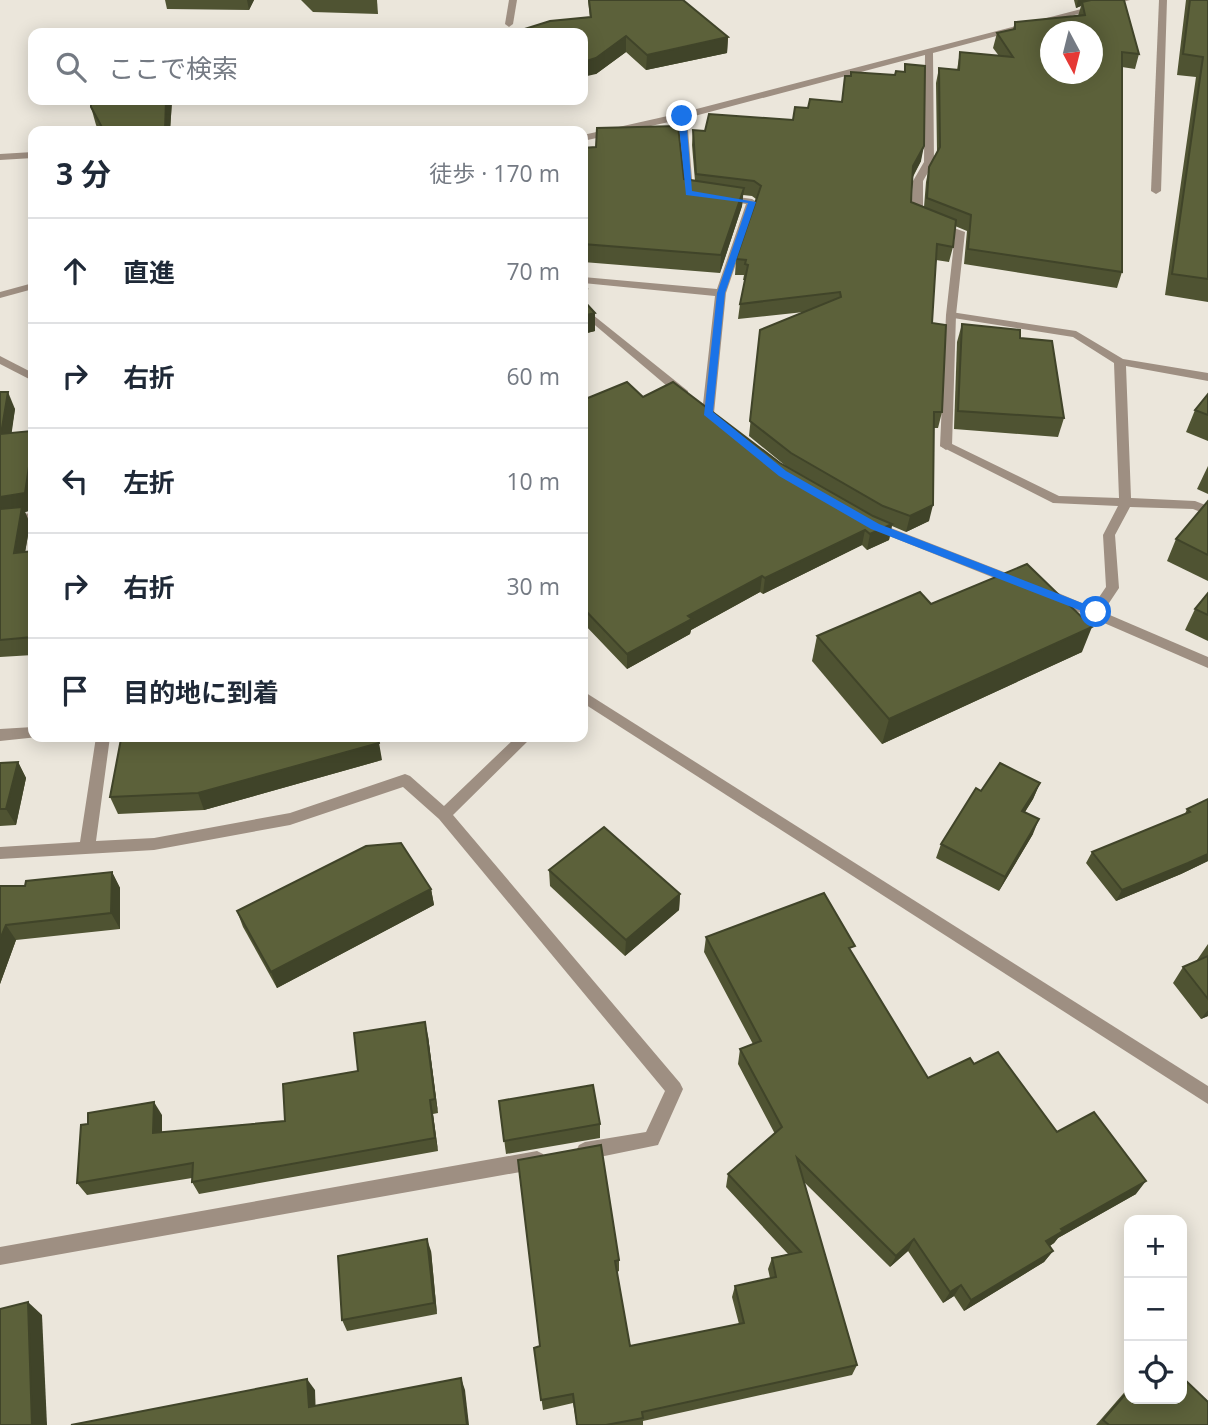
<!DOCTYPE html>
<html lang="ja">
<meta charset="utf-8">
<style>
body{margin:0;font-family:"Open Sans","Noto Sans JP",sans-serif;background:#f6f6f7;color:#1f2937}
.controls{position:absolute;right:21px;bottom:21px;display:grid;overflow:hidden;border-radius:14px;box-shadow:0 4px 18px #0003}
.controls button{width:63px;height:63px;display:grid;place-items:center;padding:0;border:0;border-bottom:2px solid #e0e1e3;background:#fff;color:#1f2937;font:35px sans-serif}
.compass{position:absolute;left:1040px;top:21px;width:63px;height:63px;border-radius:50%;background:#fff;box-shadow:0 4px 18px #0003;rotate:173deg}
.stop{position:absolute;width:21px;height:21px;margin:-16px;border:5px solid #1a73e8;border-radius:50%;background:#fff}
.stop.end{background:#1a73e8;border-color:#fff;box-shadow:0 2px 7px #0008}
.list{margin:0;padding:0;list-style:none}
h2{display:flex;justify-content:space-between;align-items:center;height:91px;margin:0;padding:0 28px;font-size:30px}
h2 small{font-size:23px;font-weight:400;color:#747a83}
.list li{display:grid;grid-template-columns:46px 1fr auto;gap:21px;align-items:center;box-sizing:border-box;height:105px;padding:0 28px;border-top:2px solid #e0e1e3}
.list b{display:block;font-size:26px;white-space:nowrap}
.list em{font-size:23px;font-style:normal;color:#747a83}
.icon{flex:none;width:38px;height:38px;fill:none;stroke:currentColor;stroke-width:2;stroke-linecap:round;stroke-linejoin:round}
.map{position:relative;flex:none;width:1208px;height:1425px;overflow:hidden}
.search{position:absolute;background:#fff;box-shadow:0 4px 18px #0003;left:28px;top:28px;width:560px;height:77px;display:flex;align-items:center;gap:18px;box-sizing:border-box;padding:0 24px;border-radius:14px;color:#747a83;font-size:26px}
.panel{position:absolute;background:#fff;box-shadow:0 4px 18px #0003;left:28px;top:126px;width:560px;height:616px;border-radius:14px}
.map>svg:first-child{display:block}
</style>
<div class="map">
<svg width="1208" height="1425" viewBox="0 0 1208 1425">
<rect width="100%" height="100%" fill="#ebe6db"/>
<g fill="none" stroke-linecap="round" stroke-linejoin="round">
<g fill="#9e8f82" fill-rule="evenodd">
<polygon points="509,0 517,0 513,24 509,27 505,24"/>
<polygon points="951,312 1076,331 1123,359 1208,373 1208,381 1126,366 1131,498 1195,501 1208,506 1208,515 1193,509 1130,507 1115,535 1119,588 1101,615 1091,615 1089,612 1106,587 1103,535 1118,506 1053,503 940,446 942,443 950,443 1059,496 1119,498 1114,363 1073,337 947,317 947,313"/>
</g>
<g fill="#9e8f82" fill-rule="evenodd">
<polygon points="1116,0 1130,0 933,53 934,162 923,181 923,220 915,220 911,217 913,181 924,162 925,55 687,118 693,191 697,192 697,196 688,196 683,193 678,120 583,141 583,135 681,113"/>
<polygon points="1159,0 1167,0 1161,191 1156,194 1151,191"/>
<polygon points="33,152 33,158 0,160 0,154"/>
<polygon points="724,195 752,199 757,202 726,293 714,413 708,417 702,413 715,296 583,283 583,277 717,289 746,204 721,200 721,196"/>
<polygon points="938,222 965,232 956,315 952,446 946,450 940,446 946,315 955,234 934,227 934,223"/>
<polygon points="33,283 33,289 0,298 0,292"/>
<polygon points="583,307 688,391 688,397 680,397 583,315"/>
<polygon points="33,513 33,521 0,524 0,516"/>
<polygon points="873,521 1022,579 1023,582 1017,587 1012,585 869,528 867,525"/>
<polygon points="1049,589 1208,657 1208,668 1044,597 1042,594 1044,591"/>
<polygon points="33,727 33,737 38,737 0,741 0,729"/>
<polygon points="96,737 110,737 96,841 154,838 290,813 405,774 410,776 444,806 516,737 532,737 453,815 680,1083 683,1089 658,1145 585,1160 579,1157 576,1151 579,1145 585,1142 646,1132 665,1091 439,819 403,787 290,825 154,850 0,859 0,847 80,842"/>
<polygon points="537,1151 543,1154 546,1160 543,1166 537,1169 0,1265 0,1247"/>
</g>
<g fill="#9e8f82" fill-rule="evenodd">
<polygon points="0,356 33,373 33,381 0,364"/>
<polygon points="583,691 1208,1086 1208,1104 583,703"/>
</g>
</g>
<g fill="#4f5332">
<polygon points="165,0 254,0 249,10 167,9"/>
<polygon points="301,0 377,0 378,14 313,12"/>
<polygon points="588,0 683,0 728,37 727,53 646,70 626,52 596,74"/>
<polygon points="1074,0 1124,0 1139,54 1135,69 1122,67 1122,272 1117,288 964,264 967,231 955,226 953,247 949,262 936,260 932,323 942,412 938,428 934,428 929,521 906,532 892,526 889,540 867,550 862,545 763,594 760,592 691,630 690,634 627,669 583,623 583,400 643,397 787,467 749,436 760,330 804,312 738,319 740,304 745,280 743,280 744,275 735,275 736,259 756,199 752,196 743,195 742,206 720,273 583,262 583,148 684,179 695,181 692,145 693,130 705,131 793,120 808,108 841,102 851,76 895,75 904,72 905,64 921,161 913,177 911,202 924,207 926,182 929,167 937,152 936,83 939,68 957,70 960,52 999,56 993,48 997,33 1013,29 1015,22 1078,16 1081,6 1076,8"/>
<polygon points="1186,0 1208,0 1208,302 1165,295 1196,77 1177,75"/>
<polygon points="172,100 170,131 99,131 96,125 91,107"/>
<polygon points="583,272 587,288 588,305 595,313 595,331 583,334"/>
<polygon points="962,324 1064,418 1058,437 954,429 957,342"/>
<polygon points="0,392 15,409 11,433 31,431 33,436 33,504 32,510 25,512 30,524 25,552 33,551 33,655 0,657"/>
<polygon points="1208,394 1208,441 1186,432 1195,410"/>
<polygon points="1208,466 1208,494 1197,489"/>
<polygon points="1208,501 1208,581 1167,561 1176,539"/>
<polygon points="1208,593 1208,641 1185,630 1195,609"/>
<polygon points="931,604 1082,652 882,744 812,661 817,636"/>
<polygon points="382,760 204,810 118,814 110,797"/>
<polygon points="18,762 26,778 16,825 0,826 0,763"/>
<polygon points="1040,783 1033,799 1025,812 1033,834 999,891 936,858 941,844 981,791"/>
<polygon points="1208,799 1208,861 1181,874 1116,901 1086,863 1092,852 1185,814 1187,809"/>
<polygon points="549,870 680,894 679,910 625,956 550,886"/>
<polygon points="112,872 120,888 120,929 16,940 0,984 0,886 25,886"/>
<polygon points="431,889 434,905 277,988 243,927 237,911"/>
<polygon points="706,937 852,954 928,1078 974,1064 1136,1194 1058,1238 1054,1243 1050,1246 1053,1251 1044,1262 964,1311 954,1296 943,1303 908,1251 890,1267 803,1181 857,1365 852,1375 643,1421 643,1425 577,1425 573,1403 543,1410 534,1348 540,1346 518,1160 619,1260 619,1271 617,1272 630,1346 739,1324 732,1297 735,1286 770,1278 768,1269 772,1258 788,1254 726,1187 728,1174 775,1134 738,1064 740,1049 753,1044 704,952"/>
<polygon points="1208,944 1208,1016 1201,1019 1173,983 1183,967 1198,961 1197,960"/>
<polygon points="428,1036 438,1113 433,1114 438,1151 199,1194 192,1182 192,1178 87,1195 77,1183 88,1124 162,1115 162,1132 285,1121 358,1071"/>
<polygon points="499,1101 600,1124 600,1138 506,1154"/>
<polygon points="431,1251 437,1314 347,1331 342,1320"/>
<polygon points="1129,1387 1129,1399 1208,1425 1096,1425"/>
</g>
<g fill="#404429">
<polygon points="247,0 254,0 249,10"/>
<polygon points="1078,0 1106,0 1082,2 1081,6 1076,8"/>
<polygon points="626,36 626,52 596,74 583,77 583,62"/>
<polygon points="728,37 727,53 646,70 647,55"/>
<polygon points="166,100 172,100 170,131 165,131"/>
<polygon points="924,146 921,161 910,181 913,166"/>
<polygon points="744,188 742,206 720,273 721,255"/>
<polygon points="595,313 595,331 583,334 583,316"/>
<polygon points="8,392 15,409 9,452 1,434"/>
<polygon points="31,431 33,436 33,504 32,510 25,512 30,524 22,570 0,516 0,497 30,440"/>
<polygon points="933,505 929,521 906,532 910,516"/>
<polygon points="892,524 889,540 867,550 870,534"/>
<polygon points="865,530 862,545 763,594 765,578"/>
<polygon points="762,576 760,592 691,630 690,634 627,669 627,654 688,616"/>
<polygon points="1092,627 1082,652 882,744 889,719"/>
<polygon points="378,737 382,760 204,810 198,793"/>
<polygon points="18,762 26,778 16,825 6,809"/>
<polygon points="1040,783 1033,799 1016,826 1022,811"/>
<polygon points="1039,819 1033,834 999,891 1005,877"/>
<polygon points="1208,854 1208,861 1181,874 1116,901 1122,890"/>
<polygon points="112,872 120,888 120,929 111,913"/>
<polygon points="431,889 434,905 277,988 271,972"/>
<polygon points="680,894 679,910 625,956 626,940"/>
<polygon points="6,925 16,940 0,984 0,939"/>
<polygon points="1208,1010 1208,1016 1201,1019"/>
<polygon points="425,1022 428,1036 438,1113 435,1099"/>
<polygon points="430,1100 433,1114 438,1151 435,1138"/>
<polygon points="154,1102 162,1115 162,1146 153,1133"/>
<polygon points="1146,1181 1136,1194 1058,1238 1054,1243 1038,1253 1046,1241 1061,1229"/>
<polygon points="427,1239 431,1251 437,1314 434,1303"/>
<polygon points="914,1239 908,1251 890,1267 896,1256"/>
<polygon points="1053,1251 1044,1262 964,1311 971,1300"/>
<polygon points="961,1285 954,1296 943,1303 950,1292"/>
<polygon points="28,1302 42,1315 47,1425 32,1425"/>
<polygon points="461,1378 465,1390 469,1425 467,1425"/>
<polygon points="307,1379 315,1390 316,1419 309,1407"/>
</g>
<g fill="#5c613a" stroke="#404429" stroke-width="2" fill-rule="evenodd">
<polygon points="589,0 683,0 728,37 647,55 626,36 596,58 583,62 583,33 512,33 550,21 591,17"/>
<path d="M1091 0H1124L1139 54 1122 52V272L968 249 971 215 927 198 929 167 940 147 939 68 959 70 960 52 1013 57 997 33 1015 29V22L1085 15 1082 2ZM1051 32H1093V74H1051Z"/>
<polygon points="1190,0 1208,0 1208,279 1172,274 1203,57 1183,54"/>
<polygon points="905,64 925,66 924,146 913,166 911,202 956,220 953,247 937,244 932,323 946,325 942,412 934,412 933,505 910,516 883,506 791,453 750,421 760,330 841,297 840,292 740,304 748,265 745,264 746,260 736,259 761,186 754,181 696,174 693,130 705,131 709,114 793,120 795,107 808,108 810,99 842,102 845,76 851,76 851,72 895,75 896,71 905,72"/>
<polygon points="91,100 166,100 165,131 104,131 91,107"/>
<polygon points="678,126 684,179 744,188 721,255 583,244 583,148 596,147 597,128"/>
<polygon points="583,272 587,288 583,287"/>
<polygon points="583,300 595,313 583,316"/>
<polygon points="962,324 1020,330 1020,338 1052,341 1064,418 958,411"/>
<polygon points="627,382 643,397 673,382 780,463 873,516 892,524 870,534 865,530 765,578 762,576 688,616 692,619 627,654 583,608 583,400"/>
<polygon points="0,392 8,392 1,434 31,431 30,440 33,440 25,493 0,497"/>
<polygon points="1208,394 1208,415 1195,410"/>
<polygon points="1208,501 1208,555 1176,539"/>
<polygon points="22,507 14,553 33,551 33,637 0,640 0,509"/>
<polygon points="1027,564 1092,627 889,719 817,636 920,592 931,604"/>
<polygon points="1208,593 1208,615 1195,609"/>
<polygon points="163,737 378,737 379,743 198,793 110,797 121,739"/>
<polygon points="18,762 6,809 0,809 0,763"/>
<polygon points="1000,763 1040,783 1022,811 1039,819 1005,877 941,844 976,788 981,791"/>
<polygon points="1208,799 1208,854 1188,863 1122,890 1092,852 1190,812 1187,809"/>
<polygon points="604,827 680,894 626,940 549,870"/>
<polygon points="401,843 431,889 271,972 237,911 366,846"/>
<polygon points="112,872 111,913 6,925 0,939 0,886 25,886 26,881"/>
<polygon points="824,893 855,946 849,948 928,1078 970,1058 974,1064 998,1052 1057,1132 1094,1112 1146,1181 1061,1229 1063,1231 1046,1241 1053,1251 971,1300 961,1285 950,1292 914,1239 896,1256 797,1158 857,1365 642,1412 643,1418 606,1425 577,1425 573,1394 541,1400 534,1348 540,1346 518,1160 601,1145 619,1260 615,1261 630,1346 744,1323 735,1286 776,1277 772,1258 801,1252 728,1174 782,1127 740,1049 761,1041 706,937"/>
<polygon points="1208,956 1208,999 1183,967"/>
<polygon points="425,1022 435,1099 430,1100 435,1138 192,1182 193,1163 77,1183 81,1125 88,1124 88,1113 154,1102 153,1133 285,1121 283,1084 358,1071 354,1033"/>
<polygon points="593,1085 600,1124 504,1141 499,1101"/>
<polygon points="427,1239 434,1303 342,1320 338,1256"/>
<polygon points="28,1302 32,1425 0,1425 0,1309"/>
<polygon points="1182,1377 1208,1402 1208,1425 1109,1425 1103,1420 1129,1390 1129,1399 1182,1399"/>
<polygon points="461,1378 467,1425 71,1425 307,1379 309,1407"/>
</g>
<polygon fill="#1a73e8" points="682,114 686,116 692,191 756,202 725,293 713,412 786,471 879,524 1100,610 1100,615 1092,615 871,529 779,476 704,415 717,293 748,203 686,195 678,116"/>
</svg>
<div class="controls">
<button>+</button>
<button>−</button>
<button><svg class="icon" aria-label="locate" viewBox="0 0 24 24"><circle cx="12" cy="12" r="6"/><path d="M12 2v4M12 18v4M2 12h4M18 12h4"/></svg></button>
</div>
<svg class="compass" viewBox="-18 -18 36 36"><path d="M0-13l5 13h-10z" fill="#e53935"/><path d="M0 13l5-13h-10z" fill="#747a83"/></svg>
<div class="stop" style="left:1096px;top:612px"></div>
<div class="stop end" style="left:682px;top:116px"></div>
<div class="search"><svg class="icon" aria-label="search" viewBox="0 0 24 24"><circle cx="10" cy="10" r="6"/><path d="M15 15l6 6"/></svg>ここで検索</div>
<section class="panel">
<h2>3 分<small>徒歩 · 170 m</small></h2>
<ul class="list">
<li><svg class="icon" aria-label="ahead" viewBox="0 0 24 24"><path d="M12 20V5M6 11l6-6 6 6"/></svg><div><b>直進</b></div><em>70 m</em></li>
<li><svg class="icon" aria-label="right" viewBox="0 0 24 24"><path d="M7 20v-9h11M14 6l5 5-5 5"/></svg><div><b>右折</b></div><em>60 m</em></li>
<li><svg class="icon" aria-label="left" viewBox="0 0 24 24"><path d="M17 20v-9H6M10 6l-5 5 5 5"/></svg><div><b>左折</b></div><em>10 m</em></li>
<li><svg class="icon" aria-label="right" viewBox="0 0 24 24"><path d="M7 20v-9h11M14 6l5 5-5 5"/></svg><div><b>右折</b></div><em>30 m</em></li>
<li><svg class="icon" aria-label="arrive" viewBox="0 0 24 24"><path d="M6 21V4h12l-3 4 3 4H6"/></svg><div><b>目的地に到着</b></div></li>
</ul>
</section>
</div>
